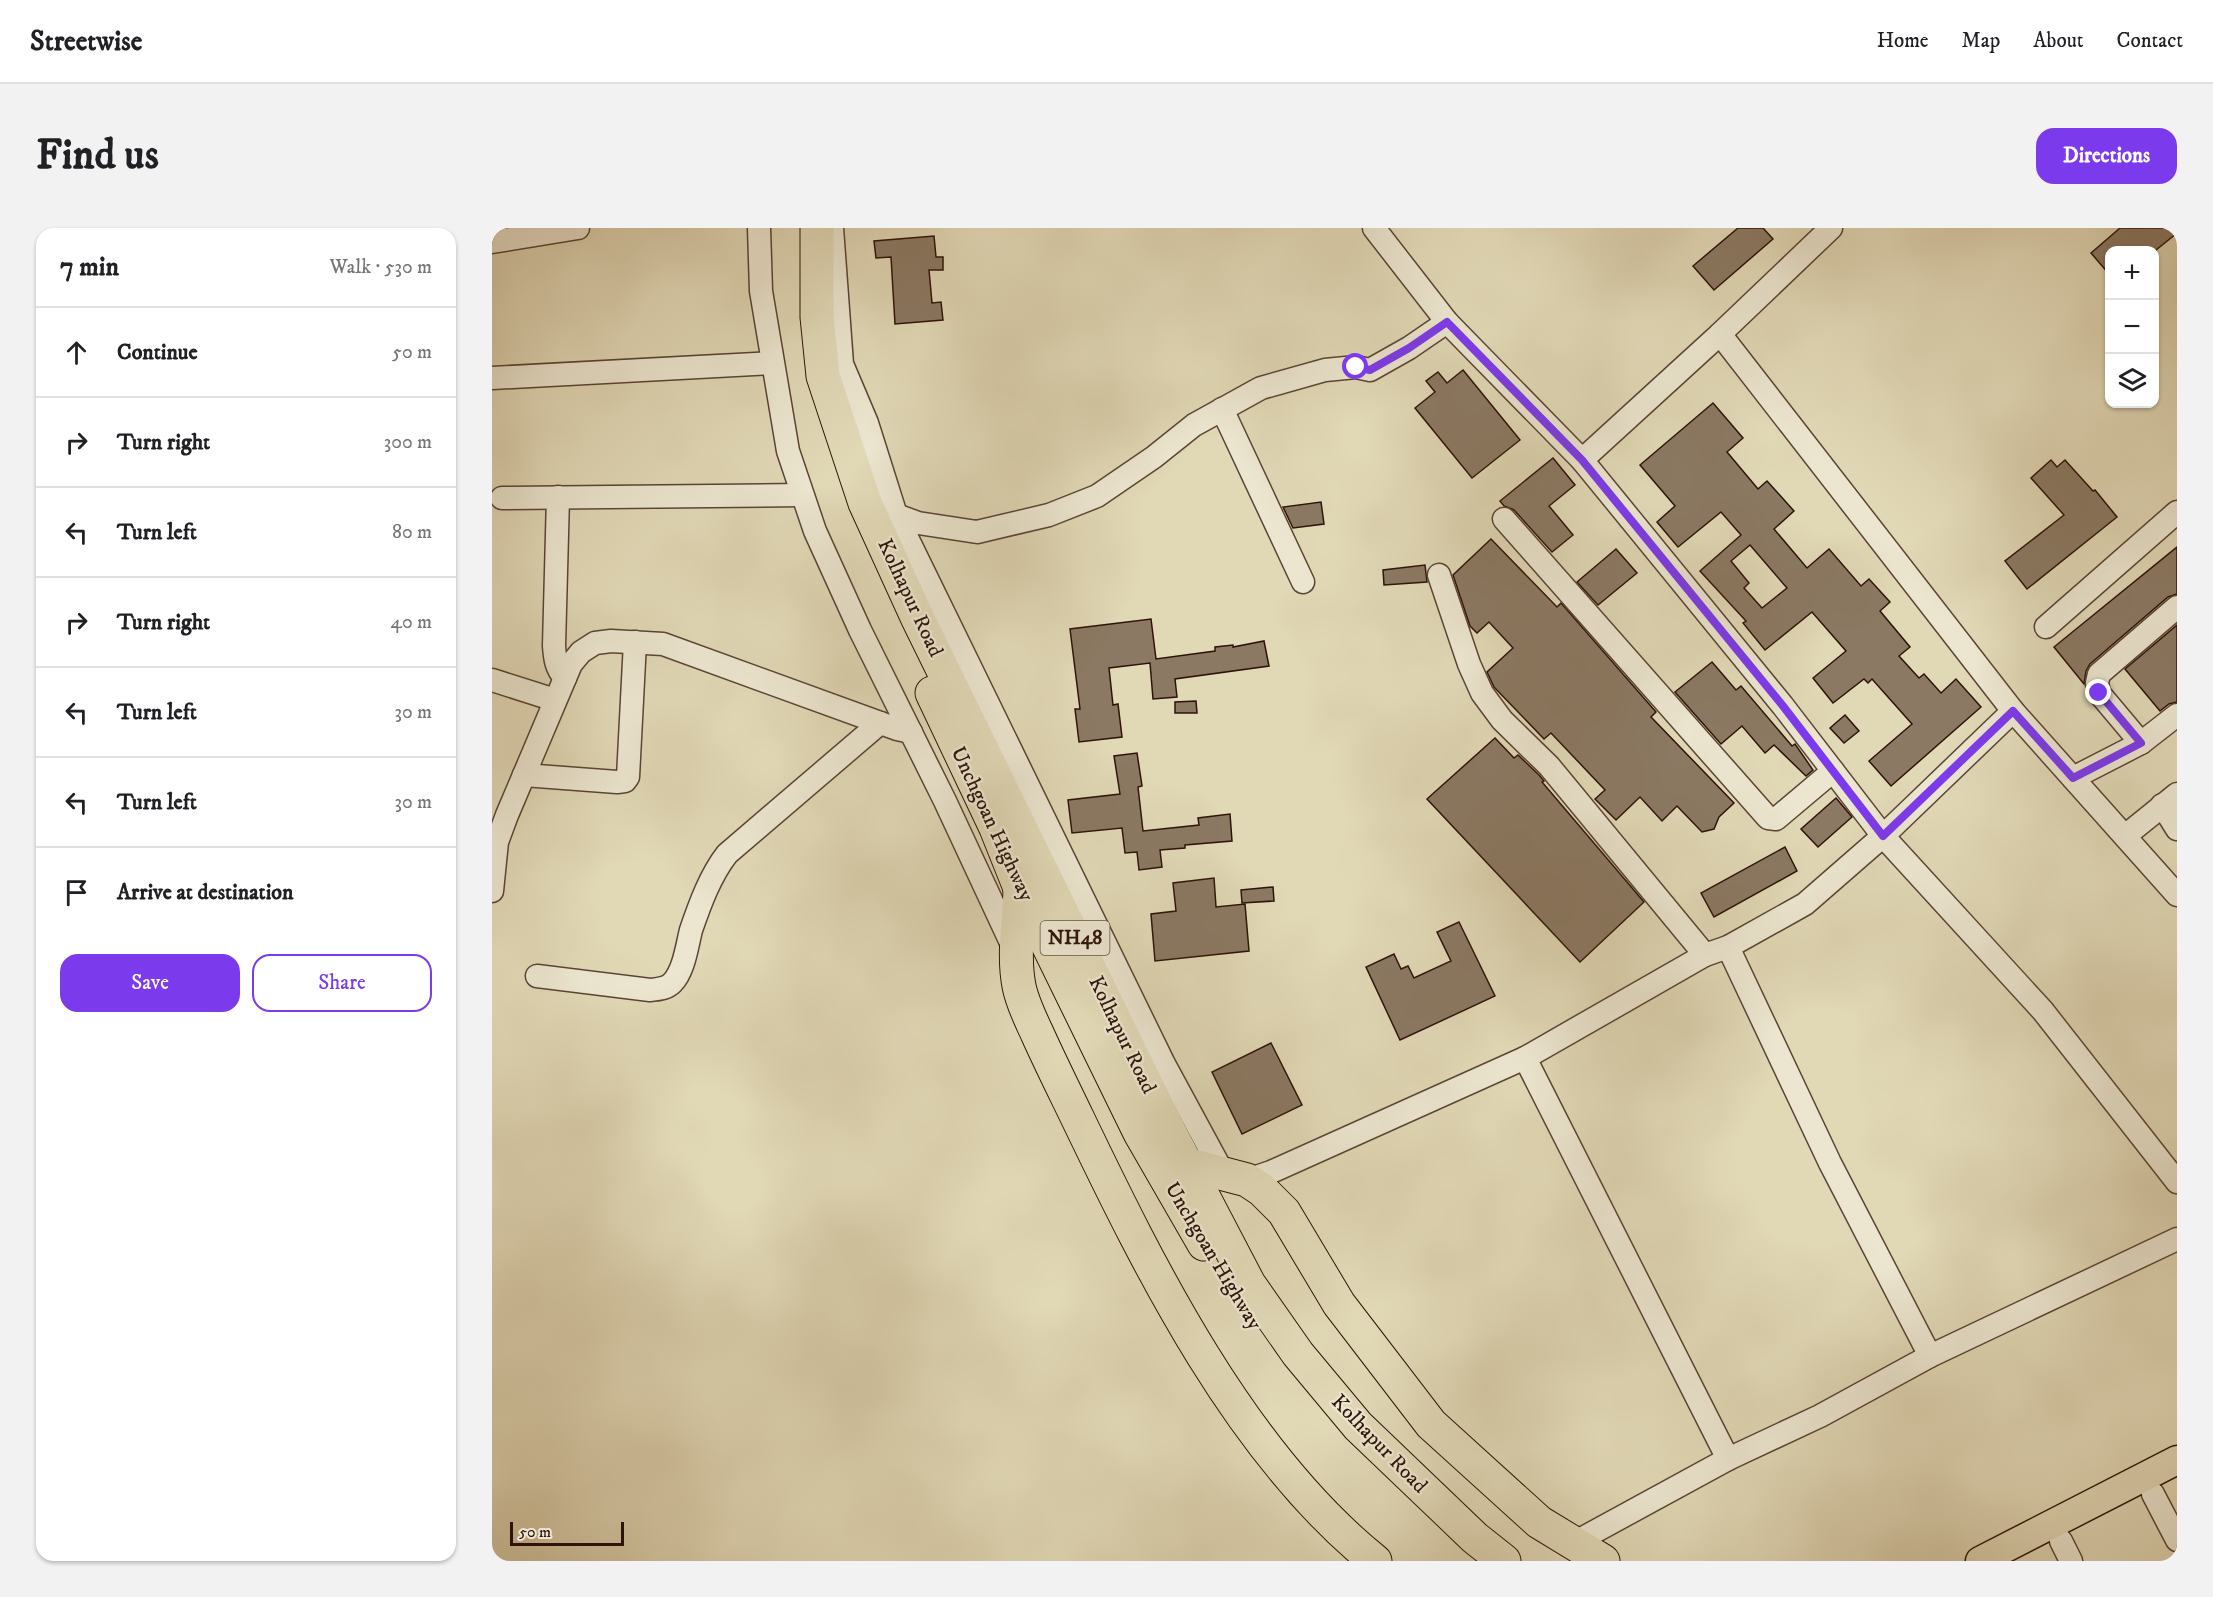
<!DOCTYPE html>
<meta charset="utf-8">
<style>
body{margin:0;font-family:"IM FELL DW Pica",serif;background:#f2f2f2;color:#202124}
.controls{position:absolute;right:18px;top:18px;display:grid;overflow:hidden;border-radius:12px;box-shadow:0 2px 4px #0004}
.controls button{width:54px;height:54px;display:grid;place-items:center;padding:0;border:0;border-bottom:2px solid #e0e0e0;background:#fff;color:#202124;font:30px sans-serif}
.scale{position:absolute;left:18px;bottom:15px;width:114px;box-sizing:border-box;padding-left:6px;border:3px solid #2e130a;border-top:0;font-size:16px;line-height:21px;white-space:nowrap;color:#2e130a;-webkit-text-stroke:4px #ece6d0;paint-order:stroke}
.stop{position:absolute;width:18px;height:18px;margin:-14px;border:4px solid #7c3aed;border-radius:50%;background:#fff}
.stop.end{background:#7c3aed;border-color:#fff;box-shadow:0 2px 6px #0008}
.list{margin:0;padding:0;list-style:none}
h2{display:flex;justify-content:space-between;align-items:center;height:78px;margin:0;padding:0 24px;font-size:26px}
h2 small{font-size:20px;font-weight:400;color:#757577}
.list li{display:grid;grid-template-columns:39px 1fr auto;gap:18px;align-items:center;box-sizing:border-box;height:90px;padding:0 24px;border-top:2px solid #e0e0e0}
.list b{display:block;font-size:22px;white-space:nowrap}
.list em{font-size:20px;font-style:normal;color:#757577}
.actions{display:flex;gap:12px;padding:18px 24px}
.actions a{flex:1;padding:14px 0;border:2px solid #7c3aed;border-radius:18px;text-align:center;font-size:21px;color:#7c3aed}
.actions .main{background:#7c3aed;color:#fff}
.icon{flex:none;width:33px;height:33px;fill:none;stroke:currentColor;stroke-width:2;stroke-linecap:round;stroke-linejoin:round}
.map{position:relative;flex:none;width:1685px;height:1333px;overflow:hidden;border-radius:18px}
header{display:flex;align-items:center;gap:36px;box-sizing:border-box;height:84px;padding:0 30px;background:#fff;border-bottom:2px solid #e0e0e0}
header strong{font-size:28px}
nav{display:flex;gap:33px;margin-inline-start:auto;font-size:21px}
.intro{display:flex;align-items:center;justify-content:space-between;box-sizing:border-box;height:144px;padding:0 36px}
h1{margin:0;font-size:42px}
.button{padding:15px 27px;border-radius:18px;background:#7c3aed;color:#fff;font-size:21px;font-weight:700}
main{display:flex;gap:36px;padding:0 36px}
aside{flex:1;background:#fff;border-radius:18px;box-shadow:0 2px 4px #0004}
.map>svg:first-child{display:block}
</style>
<header>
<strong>Streetwise</strong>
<nav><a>Home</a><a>Map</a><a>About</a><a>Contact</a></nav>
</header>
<div class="intro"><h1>Find us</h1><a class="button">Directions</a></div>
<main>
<aside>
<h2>7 min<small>Walk · 530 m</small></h2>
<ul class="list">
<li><svg class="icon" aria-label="ahead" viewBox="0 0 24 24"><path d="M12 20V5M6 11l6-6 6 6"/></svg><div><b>Continue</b></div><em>50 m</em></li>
<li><svg class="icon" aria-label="right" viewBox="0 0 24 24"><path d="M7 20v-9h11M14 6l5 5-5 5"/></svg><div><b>Turn right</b></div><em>300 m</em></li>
<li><svg class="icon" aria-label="left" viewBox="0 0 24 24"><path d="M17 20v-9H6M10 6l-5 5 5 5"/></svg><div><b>Turn left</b></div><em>80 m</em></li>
<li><svg class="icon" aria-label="right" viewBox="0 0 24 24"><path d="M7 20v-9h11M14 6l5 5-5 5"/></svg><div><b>Turn right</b></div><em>40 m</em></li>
<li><svg class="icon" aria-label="left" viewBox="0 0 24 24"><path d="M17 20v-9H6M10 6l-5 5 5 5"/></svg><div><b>Turn left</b></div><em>30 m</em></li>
<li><svg class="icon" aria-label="left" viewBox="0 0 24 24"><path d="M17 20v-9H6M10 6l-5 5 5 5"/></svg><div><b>Turn left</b></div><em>30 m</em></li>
<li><svg class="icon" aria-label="arrive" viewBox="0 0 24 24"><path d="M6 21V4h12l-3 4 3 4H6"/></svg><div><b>Arrive at destination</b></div></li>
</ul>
<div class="actions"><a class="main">Save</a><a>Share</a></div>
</aside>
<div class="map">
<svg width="1685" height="1333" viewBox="0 0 1685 1333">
<rect width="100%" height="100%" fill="#e1d8b6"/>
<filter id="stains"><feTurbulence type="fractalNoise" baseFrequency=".00333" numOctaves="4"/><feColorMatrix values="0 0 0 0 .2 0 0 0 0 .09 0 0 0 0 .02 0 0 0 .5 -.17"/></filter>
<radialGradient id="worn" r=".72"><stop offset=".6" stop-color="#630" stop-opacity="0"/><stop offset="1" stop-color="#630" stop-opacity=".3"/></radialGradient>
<g fill="#8b7963" stroke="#2e130a" stroke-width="1.5" fill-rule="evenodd">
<polygon points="1246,0 1271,0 1281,11 1222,62 1201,38"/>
<polygon points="1628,0 1685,0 1685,5 1664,22 1617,22 1617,46 1599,25"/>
<polygon points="442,8 444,29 451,29 451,42 437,42 440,75 449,74 451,92 403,96 399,29 384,30 382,13"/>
<polygon points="971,142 1028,212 980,250 923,180 943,164 934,153 946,144 955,155"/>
<path d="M1221 175 1251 210 1235 224 1266 261 1275 253 1302 283 1282 301 1315 340 1337 321 1369 358 1377 351 1398 374 1388 383 1418 419 1407 428 1427 450 1432 446 1449 465 1464 451 1489 479 1399 558 1377 533 1420 496 1380 451 1376 455 1372 451 1341 475 1321 450 1354 423 1320 384 1273 422 1251 395 1254 393 1208 343 1249 307 1229 284 1186 319 1165 294 1183 278 1148 237ZM1258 317 1295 360 1270 380 1252 360 1257 355 1239 333Z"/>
<polygon points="1061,230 1083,257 1057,278 1081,307 1060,324 1022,282 1012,278 1008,273"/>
<polygon points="1559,232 1565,239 1573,232 1601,263 1603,262 1625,289 1535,361 1513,333 1572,287 1539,250"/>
<polygon points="829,274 832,296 801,300 791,279"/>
<polygon points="999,311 1065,379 1069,375 1164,484 1159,489 1242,575 1227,589 1222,601 1210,604 1185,578 1170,593 1148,569 1124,592 1103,571 1113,562 1059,505 1052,511 1002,459 995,444 1021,420 997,394 985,405 978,398 961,347"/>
<polygon points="1685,319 1685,366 1676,369 1598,436 1594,443 1592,456 1562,419"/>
<polygon points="1124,321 1145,345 1106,377 1085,354"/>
<polygon points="933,337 935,354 892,357 891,342"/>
<polygon points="659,391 664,431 723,423 723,419 741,417 741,419 772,413 777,438 683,451 685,469 661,471 658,435 617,440 621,477 626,476 630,509 587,514 583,481 588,481 578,401"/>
<polygon points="1685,397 1685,474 1677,476 1668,483 1633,441"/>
<polygon points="1220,434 1244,462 1249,458 1300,518 1303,516 1321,542 1314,548 1282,517 1273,525 1250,498 1229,516 1183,464"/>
<polygon points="704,473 705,485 683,485 683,474"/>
<polygon points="1353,487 1367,503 1352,515 1338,500"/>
<polygon points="1003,510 1022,530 1026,527 1047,547 1052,553 1050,554 1152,674 1088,734 935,571"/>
<polygon points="645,525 650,558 646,559 651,603 707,597 706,590 738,586 740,613 693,617 693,620 668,622 670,639 647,642 645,624 633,625 630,600 580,605 576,572 628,566 622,528"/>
<polygon points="1344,570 1360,589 1326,619 1309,601"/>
<polygon points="1293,619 1305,643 1222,689 1209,665"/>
<polygon points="722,650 724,679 753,676 757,723 663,733 659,686 684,683 681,655"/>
<polygon points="781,659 782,673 750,675 749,662"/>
<polygon points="967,694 1003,768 908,812 874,739 902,726 909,741 916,738 922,750 959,733 945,704"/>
<polygon points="779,815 810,877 750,906 720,844"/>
</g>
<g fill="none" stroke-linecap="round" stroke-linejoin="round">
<g stroke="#5b4435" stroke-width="25">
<g id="minor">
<polyline points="267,0 269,63 296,223 323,303 368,402 453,573 522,721"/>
<polyline points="340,0 350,136 375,195 404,287 672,836 731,945"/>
<polyline points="882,0 955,94 1090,232 1291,478 1391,608 1551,783 1685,954"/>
<polyline points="0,14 86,0"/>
<polyline points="1228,106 1521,483 1685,667"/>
<polyline points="0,150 280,135"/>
<polyline points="730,181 811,354"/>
<polyline points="1090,232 1228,106 1339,0"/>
<path d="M66 269 62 418C63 431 64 440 73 450"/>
<polyline points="10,270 310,267"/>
<polyline points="404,287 426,295 485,304 557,287 605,268 662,229 702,197 769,160 833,142 864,139 878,142 917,120 955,94"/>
<polyline points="1012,291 1276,590 1284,591 1341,543"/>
<polyline points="947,347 977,436 990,465 1010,492 1057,538 1213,727"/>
<polyline points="1554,399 1685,284"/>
<polyline points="0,452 63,472"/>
<polyline points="1649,515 1607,465 1605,455 1607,446 1685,379"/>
<polyline points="32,547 125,554 133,553 136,549 143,414"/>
<polyline points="1581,550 1649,515 1685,487"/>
<polyline points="1670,577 1685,601"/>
<polyline points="1633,608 1685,566"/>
<polyline points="0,663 5,614 15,587 79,436 89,424 103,415 119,413 171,416 405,501 419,504"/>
<polyline points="1236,719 1338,935 1438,1128"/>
<path d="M45 748 158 762C166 761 174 761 180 755 192 743 195 718 199 702 208 676 218 648 235 626L388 495"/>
<polyline points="1033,830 1236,1231"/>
<polyline points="755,952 779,944 1033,830 1213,727 1236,719 1313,676 1391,608 1521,483"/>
<polyline points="1661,1266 1685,1312"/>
<polyline points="1569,1313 1579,1333"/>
<polyline points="1080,1316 1236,1231 1328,1188 1438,1128 1685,1011"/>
</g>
</g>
<g stroke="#2e130a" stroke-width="31">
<polyline id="major" points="1488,1333 1685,1232"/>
</g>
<g stroke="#2e130a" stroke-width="35">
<g id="highway">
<polyline points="325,0 325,89 331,148 373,275 425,389 676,901 757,1056 806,1126 866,1198 983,1310 1012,1333"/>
<polyline points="440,465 504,600 528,660 648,905 712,1016"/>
<path d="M528 662C527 693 521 728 527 758 530 774 538 790 545 805 558 834 572 862 586 891 659 1043 749 1225 883 1333"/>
<polyline points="694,936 755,952 770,962 792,984 847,1076 939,1196 1047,1294 1111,1333"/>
</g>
</g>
<use href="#minor" stroke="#ece6d0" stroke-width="22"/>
<use href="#major" stroke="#e1d8b6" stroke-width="28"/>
<use href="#highway" stroke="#e1d8b6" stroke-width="33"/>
</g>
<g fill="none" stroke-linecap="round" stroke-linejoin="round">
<polyline stroke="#7c3aed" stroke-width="8" points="864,139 878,142 917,120 955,94 1090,232 1291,478 1391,608 1521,483 1581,550 1649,515 1607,465"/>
</g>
<g text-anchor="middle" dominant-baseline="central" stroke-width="4.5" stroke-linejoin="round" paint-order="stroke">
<rect fill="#ece6d0" stroke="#675245" stroke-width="1.5" x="548.5" y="693" width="69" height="34" rx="4.5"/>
<g font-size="20" font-weight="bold" fill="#2e130a">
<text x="583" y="710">NH48</text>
</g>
<g font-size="21" fill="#2e130a" stroke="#ece6d0">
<text transform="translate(418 370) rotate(65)">Kolhapur Road</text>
<text transform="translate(500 596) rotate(65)">Unchgoan Highway</text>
<text transform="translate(630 807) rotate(64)">Kolhapur Road</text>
<text transform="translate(721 1028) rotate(59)">Unchgoan Highway</text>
<text transform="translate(887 1216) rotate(46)">Kolhapur Road</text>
</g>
</g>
<rect width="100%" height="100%" filter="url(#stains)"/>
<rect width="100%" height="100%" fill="url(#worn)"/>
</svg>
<div class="controls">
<button>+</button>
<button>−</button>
<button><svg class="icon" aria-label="layers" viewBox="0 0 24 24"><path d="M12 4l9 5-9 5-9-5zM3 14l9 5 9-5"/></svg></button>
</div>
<div class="scale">50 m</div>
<div class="stop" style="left:864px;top:139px"></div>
<div class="stop end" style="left:1607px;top:465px"></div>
</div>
</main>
